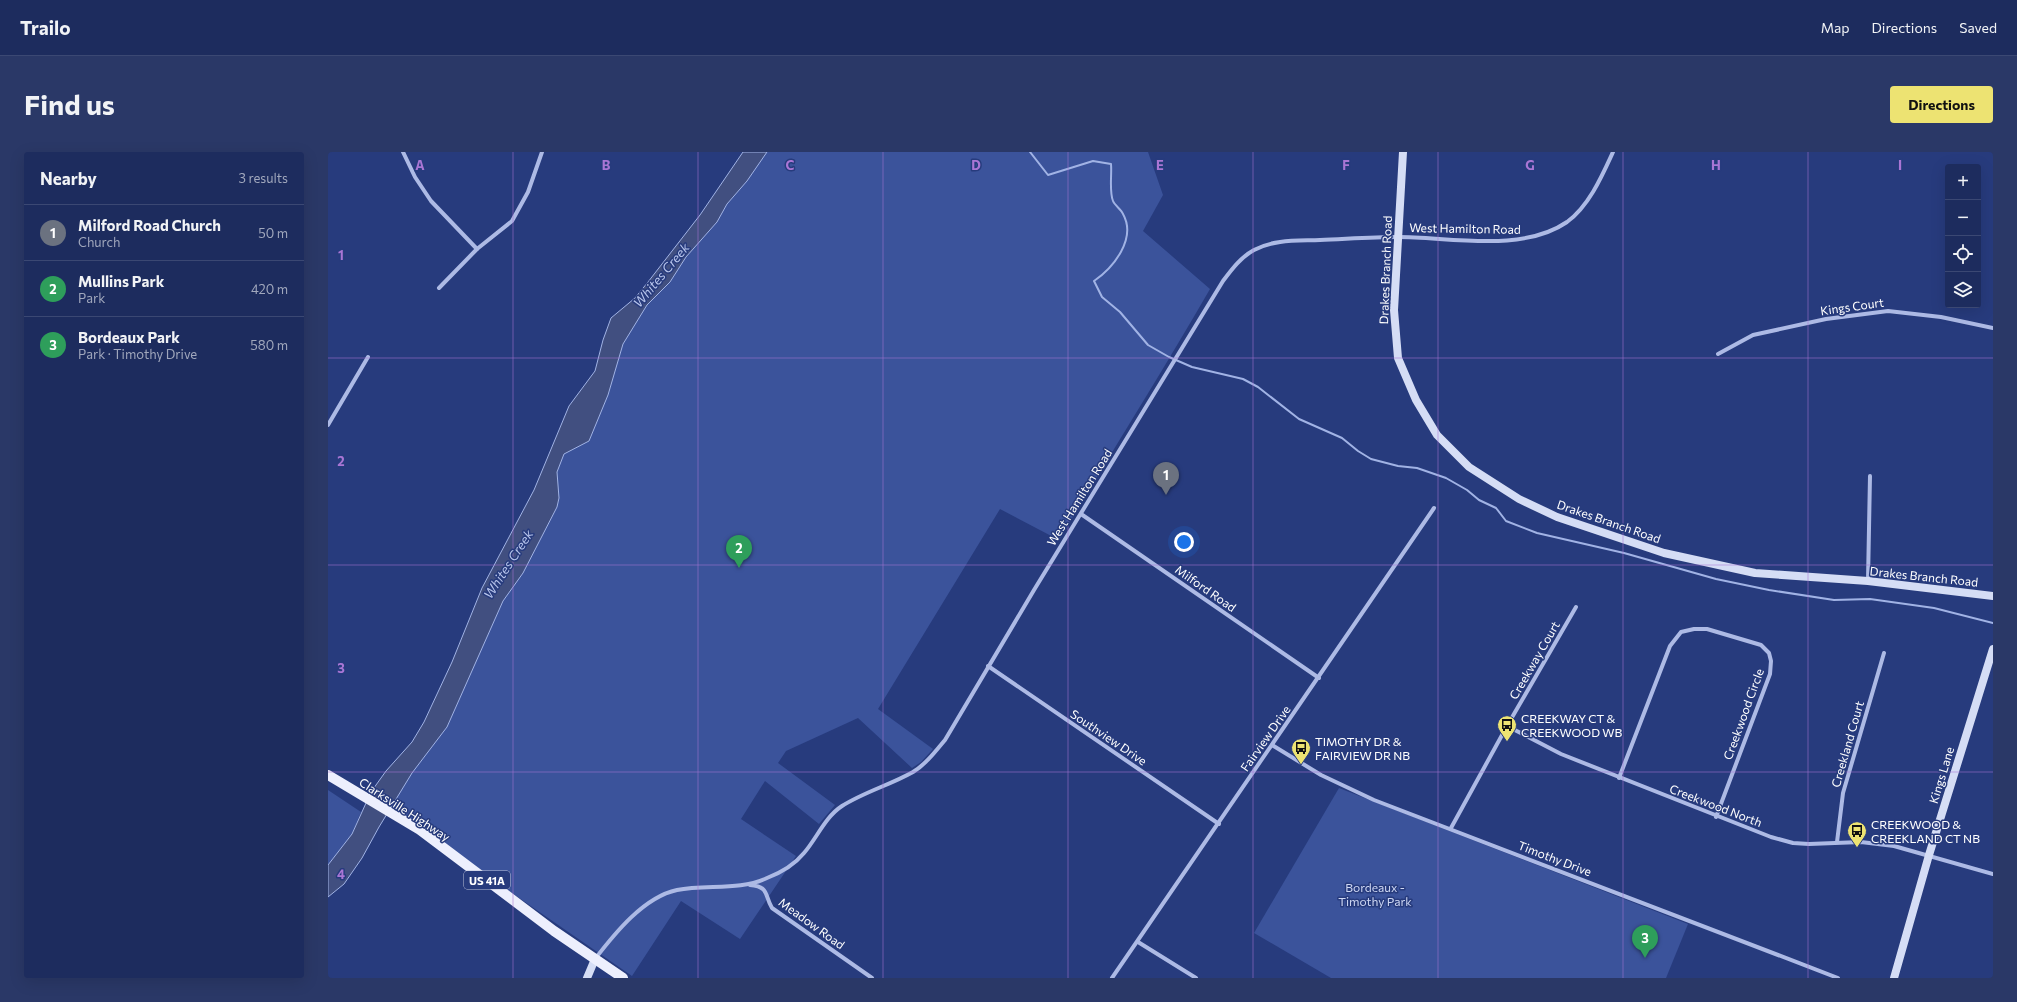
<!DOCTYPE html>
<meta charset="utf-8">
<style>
body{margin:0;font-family:Commissioner,sans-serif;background:#2a3867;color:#f1f3f6}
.controls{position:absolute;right:12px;top:12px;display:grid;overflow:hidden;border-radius:4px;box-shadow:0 4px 16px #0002}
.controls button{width:36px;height:36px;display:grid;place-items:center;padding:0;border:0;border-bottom:1px solid #3b4873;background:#1d2c5e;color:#f1f3f6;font:20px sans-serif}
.you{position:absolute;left:856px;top:390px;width:14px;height:14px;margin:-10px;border:3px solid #fff;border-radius:50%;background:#1a73e8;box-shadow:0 0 0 6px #1a73e833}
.badge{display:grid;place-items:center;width:26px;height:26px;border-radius:50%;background:#ede372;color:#fff;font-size:13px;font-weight:700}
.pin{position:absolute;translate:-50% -33px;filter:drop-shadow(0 1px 2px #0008)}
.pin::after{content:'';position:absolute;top:21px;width:14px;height:12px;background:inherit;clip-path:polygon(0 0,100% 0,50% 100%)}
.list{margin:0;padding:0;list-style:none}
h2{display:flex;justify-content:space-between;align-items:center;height:52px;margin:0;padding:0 16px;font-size:17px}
h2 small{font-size:13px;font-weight:400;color:#a0a7bc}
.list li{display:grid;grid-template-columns:26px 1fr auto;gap:12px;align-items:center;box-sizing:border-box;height:56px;padding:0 16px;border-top:1px solid #3b4873}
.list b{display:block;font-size:15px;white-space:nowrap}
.list p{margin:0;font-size:13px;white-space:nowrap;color:#a0a7bc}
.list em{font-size:13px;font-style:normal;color:#a0a7bc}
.icon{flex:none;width:22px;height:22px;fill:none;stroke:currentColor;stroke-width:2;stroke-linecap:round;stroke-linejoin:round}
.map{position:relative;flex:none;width:1665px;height:826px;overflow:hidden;border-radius:4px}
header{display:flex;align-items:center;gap:24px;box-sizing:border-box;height:56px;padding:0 20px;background:#1d2c5e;border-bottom:1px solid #3b4873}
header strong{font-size:19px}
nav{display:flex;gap:22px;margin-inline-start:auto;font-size:14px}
.intro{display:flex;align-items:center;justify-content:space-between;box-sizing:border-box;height:96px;padding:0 24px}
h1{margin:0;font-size:28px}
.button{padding:10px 18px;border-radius:4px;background:#ede372;color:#111;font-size:14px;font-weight:700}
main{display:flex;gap:24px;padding:0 24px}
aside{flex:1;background:#1d2c5e;border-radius:4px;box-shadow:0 4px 16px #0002}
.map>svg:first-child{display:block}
</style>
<header>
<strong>Trailo</strong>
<nav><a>Map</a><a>Directions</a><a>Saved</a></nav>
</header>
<div class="intro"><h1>Find us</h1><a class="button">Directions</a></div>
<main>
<aside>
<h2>Nearby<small>3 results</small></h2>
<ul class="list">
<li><span class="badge" style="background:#6b7280">1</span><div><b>Milford Road Church</b><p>Church</p></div><em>50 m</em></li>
<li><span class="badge" style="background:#2e9e5b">2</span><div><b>Mullins Park</b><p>Park</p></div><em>420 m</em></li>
<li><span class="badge" style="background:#2e9e5b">3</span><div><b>Bordeaux Park</b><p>Park · Timothy Drive</p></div><em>580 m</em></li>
</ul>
</aside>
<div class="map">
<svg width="1665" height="826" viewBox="0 0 1665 826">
<rect width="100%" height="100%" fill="#273b7d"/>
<g fill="#3b539b">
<path d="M427 0H820L835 43 815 79 882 137C833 222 781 304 731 388L672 357 550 557 605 597 593 610 584 616 530 566 458 599 450 611 507 653 491 672 437 629 413 667 468 704 412 787 353 749 304 824 58 654 233 300 299 173Z"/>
<polygon points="1011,636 1360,772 1338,826 1003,826 926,781"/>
<polygon points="0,638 33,660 24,682 0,713"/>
</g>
<polygon fill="#414f80" stroke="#a1b3e5" points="415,0 439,0 419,29 399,52 389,70 358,105 342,130 319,153 295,192 280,243 261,289 236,302 229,320 231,346 229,355 195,421 175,449 119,575 84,621 51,675 34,706 16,732 0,745 0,713 24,682 43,640 58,619 84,590 96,570 124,510 154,436 206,338 241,254 267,219 275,188 283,166 307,146 320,130 372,63"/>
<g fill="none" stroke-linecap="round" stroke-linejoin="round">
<path stroke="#a1b3e5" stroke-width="2" d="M702 0 720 23 765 9 783 12C784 23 781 39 785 49 787 54 793 57 795 62 809 87 785 116 766 129L774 145 792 160 820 193 841 205 864 215 915 227 930 235 971 267 1014 286 1030 299 1043 307 1070 314 1089 316 1118 326 1139 338 1151 348 1168 356 1178 369 1209 381 1296 401 1388 427 1441 438 1506 448 1542 447 1606 456 1665 471"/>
<g stroke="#adbae5" stroke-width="4">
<polyline points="75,0 87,25 103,49 149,97"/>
<polyline points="111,136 149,97 184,69 200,40 214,0"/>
<polyline points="1390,202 1425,183 1498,167 1560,159 1613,165 1665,176"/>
<polyline points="0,273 40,205"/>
<polyline points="753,362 991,526"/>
<polyline points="1540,429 1542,324"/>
<polyline points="660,514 891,672"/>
<polyline points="1179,574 1233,602 1443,685 1465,691 1481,692 1533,690 1566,694 1665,722"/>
<polyline points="944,593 993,623 1046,648 1510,826"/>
<polyline points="1291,626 1342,494 1353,480 1366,477 1379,477 1433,493 1441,501 1443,509 1442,522 1388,665"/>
<polyline points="1123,676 1179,574 1248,455"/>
<polyline points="1509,690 1515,641 1556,501"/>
<path d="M422 733C442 735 436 743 444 756L544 826"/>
<polyline points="810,790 868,826"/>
<path d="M267 807C287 781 316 745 349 738 379 732 411 739 439 726 452 721 467 712 476 701 489 686 497 665 514 654 536 640 562 633 585 620 598 612 607 600 617 588L706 438 895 129C904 117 913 105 926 98 946 87 971 89 992 88 1018 87 1044 85 1070 85 1122 85 1194 101 1239 70 1261 54 1274 24 1285 0"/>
<polyline points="784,826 1106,356"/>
</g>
<g stroke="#d5ddf5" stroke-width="8">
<polyline points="1075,0 1066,158 1070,206 1088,248 1109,283 1141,315 1191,347 1229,365 1336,401 1427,421 1540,429 1665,444"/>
<polyline points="259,826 267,807"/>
<polyline points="1566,826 1601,703 1665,497"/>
</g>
<polyline stroke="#edeffd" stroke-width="10" points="0,623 92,678 226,779 295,826"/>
</g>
<path fill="none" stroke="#a976d5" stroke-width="1" stroke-opacity="0.55" d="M185 0V826M370 0V826M555 0V826M740 0V826M925 0V826M1110 0V826M1295 0V826M1480 0V826M0 206H1665M0 413H1665M0 620H1665"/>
<defs>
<g id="bus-pin" transform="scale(1)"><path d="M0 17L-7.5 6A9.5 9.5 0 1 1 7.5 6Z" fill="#ede372" stroke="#273b7d"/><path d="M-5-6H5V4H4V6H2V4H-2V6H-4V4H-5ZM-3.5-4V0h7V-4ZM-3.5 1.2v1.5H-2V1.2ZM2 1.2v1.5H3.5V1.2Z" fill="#111"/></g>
</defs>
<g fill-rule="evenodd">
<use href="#bus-pin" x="1179" y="573"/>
<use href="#bus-pin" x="973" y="596"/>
<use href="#bus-pin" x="1529" y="679"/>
</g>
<g text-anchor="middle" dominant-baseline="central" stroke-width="3" stroke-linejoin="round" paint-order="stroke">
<rect fill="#273b7d" stroke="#bec4d8" stroke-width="1" x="136" y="719" width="46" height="18" rx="3"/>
<g font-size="11" font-weight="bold" fill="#fff">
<text x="159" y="728">US 41A</text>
</g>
<g font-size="12" fill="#fff" stroke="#273b7d">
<text transform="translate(1137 76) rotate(1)">West Hamilton Road</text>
<text transform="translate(1057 118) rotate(-88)">Drakes Branch Road</text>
<text transform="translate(1524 154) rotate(-8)">Kings Court</text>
<text transform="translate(751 345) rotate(-58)">West Hamilton Road</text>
<text transform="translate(1281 369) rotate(19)">Drakes Branch Road</text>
<text transform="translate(1596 424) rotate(6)">Drakes Branch Road</text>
<text transform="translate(878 436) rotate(35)">Milford Road</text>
<text transform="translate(1206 508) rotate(-60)">Creekway Court</text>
<text transform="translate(1415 562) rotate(-70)">Creekwood Circle</text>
<text transform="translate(781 585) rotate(34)">Southview Drive</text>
<text transform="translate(937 586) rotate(-55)">Fairview Drive</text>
<text transform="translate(1519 592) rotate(-74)">Creekland Court</text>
<text transform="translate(1613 623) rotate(-73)">Kings Lane</text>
<text transform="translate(1388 653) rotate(21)">Creekwood North</text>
<text transform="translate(77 657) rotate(33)">Clarksville Highway</text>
<text transform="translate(1227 706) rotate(21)">Timothy Drive</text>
<text transform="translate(484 771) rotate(36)">Meadow Road</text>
</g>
<g font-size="12" fill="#fff" stroke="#273b7d" text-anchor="start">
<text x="1193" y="566">CREEKWAY CT &amp;<tspan x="1193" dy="14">CREEKWOOD WB</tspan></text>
<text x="987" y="589">TIMOTHY DR &amp;<tspan x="987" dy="14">FAIRVIEW DR NB</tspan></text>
<text x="1543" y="672">CREEKWOOD &amp;<tspan x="1543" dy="14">CREEKLAND CT NB</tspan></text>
</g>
<g font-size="12" fill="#cfd8f4" stroke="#273b7d">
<text x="1047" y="735">Bordeaux -<tspan x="1047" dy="14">Timothy Park</tspan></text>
</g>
<g font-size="13" font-style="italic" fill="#b8c5ec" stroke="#273b7d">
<text transform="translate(333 123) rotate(-50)">Whites Creek</text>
<text transform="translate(180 412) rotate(-57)">Whites Creek</text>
</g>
</g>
<g font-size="13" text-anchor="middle" font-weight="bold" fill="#a976d5" stroke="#273b7d" stroke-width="3" stroke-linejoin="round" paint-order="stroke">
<text x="92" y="18">A</text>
<text x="278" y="18">B</text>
<text x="462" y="18">C</text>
<text x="648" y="18">D</text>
<text x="832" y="18">E</text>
<text x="1018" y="18">F</text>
<text x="1202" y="18">G</text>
<text x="1388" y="18">H</text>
<text x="1572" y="18">I</text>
<text x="13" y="108">1</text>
<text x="13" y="314">2</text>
<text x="13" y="521">3</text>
<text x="13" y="727">4</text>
</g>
</svg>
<div class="controls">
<button>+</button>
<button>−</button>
<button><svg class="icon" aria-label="locate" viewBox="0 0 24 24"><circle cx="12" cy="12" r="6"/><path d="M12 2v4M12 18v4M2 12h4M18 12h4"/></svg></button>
<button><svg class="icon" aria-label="layers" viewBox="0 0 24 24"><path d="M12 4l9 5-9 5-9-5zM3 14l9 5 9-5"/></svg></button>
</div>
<div class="you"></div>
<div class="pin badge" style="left:838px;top:343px;background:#6b7280">1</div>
<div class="pin badge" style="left:411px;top:416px;background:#2e9e5b">2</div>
<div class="pin badge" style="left:1317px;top:806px;background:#2e9e5b">3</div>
</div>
</main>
